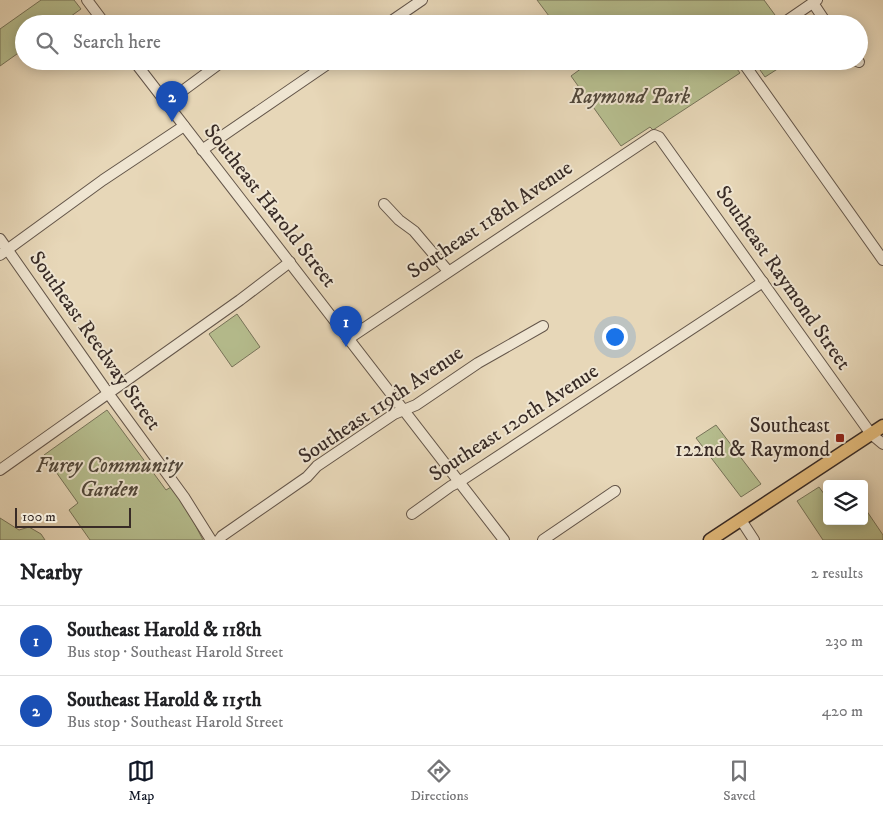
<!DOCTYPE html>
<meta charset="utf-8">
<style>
body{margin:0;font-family:"IM FELL DW Pica",serif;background:#f2f2f2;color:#202124}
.controls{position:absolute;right:15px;bottom:15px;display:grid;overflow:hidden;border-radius:5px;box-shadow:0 2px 12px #0003}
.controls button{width:45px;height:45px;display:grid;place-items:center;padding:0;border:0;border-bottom:1px solid #e0e0e0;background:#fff;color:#202124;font:25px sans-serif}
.scale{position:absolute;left:15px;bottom:12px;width:116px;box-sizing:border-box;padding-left:5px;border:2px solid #382b26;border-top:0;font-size:14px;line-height:18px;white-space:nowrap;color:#382b26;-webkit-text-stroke:4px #efe5d1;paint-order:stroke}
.you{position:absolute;left:614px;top:336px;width:18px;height:18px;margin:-12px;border:4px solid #fff;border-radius:50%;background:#1a73e8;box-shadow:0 0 0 8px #1a73e833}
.badge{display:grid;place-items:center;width:32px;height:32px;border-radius:50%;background:#111827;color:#fff;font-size:16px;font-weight:700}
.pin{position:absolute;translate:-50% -41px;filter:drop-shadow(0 1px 2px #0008)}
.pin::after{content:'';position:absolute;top:26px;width:18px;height:15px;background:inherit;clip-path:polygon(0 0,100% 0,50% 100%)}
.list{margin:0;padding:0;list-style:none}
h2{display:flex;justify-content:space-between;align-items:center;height:65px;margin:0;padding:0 20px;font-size:21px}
h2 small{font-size:16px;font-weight:400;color:#757577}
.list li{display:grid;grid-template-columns:32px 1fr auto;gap:15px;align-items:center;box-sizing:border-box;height:70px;padding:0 20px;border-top:1px solid #e0e0e0}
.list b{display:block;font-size:19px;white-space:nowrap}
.list p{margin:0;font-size:16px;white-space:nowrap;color:#757577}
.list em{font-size:16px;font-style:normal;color:#757577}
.icon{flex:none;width:28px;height:28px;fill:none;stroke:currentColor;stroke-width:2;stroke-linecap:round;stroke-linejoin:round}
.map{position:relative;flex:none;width:883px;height:540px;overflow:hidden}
.search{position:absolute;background:#fff;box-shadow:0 2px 12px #0003;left:15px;right:15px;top:15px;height:55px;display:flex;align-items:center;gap:12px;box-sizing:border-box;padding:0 18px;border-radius:28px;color:#757577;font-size:19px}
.sheet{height:205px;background:#fff}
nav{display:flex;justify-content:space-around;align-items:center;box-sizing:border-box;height:70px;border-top:1px solid #e0e0e0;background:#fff;font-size:14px;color:#757577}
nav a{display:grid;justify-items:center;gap:2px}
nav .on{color:#111827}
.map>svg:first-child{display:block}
</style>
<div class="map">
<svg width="883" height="540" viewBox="0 0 883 540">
<rect width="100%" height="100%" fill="#e7d7b8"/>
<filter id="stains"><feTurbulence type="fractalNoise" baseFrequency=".004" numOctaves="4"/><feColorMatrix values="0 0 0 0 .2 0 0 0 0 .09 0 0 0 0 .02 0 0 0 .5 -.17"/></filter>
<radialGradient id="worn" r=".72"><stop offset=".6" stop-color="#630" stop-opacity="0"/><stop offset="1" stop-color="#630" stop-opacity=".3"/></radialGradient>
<g fill="#b6be8f" stroke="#77745a">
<polygon points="41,0 74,0 81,9 60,24 24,24 24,49 0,66 0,29"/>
<polygon points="537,0 764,0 775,15 762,24 555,24"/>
<polygon points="584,61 731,61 740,73 653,130 650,127 621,146 571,76 586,65"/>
<polygon points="757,61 790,61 765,77 755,63"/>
<polygon points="237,314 260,347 232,367 209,334"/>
<polygon points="107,410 166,490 171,487 187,509 203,540 90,540 69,510 78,503 44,455"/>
<polygon points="716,425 761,484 741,497 696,438"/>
<polygon points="819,487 827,498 827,521 864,521 864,507 883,535 883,540 823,540 797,501"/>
<polygon points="0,518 19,530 29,527 41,534 45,540 0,540"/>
</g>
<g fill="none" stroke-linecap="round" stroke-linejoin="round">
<g stroke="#64564a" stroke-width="12">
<g id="minor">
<polyline points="87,0 105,24"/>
<polyline points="813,3 827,24"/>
<polyline points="387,24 422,0"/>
<polyline points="782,24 817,0"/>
<polyline points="134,61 504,540"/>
<polyline points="742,61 883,260"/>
<polyline points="857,61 859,62"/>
<polyline points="166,103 223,61"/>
<polyline points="202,150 332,61"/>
<polyline points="384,204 399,220 414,231 448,271"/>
<polyline points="0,239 108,393 184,497 211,540"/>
<polyline points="0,255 103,180 184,126"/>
<polyline points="348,339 654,135 659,137 871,434 883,444"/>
<polyline points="0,470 240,300 290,262"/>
<polyline points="412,514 451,486 459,482 763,282"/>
<polyline points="741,520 754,540"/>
<polyline points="219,540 222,536 307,477 317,466 394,414 416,405 478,363 543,326"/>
<polyline points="543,540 615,491"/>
</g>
</g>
<g stroke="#382b26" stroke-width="15">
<polyline id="major" points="710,540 883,426"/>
</g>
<use href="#minor" stroke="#efe5d1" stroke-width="10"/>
<use href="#major" stroke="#e4bc7c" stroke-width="12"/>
</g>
<rect fill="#8f2418" stroke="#efe5d1" stroke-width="2" x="835" y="433" width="10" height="10" rx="2.5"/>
<g text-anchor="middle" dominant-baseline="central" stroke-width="4" stroke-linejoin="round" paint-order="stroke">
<g font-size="21" font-style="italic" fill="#51483b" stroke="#efe5d1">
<text x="630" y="97">Raymond Park</text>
<text x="109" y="466">Furey Community<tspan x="109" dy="24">Garden</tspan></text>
</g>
<g font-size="21" fill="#382b26" stroke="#efe5d1">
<text transform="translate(270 206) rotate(52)">Southeast Harold Street</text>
<text transform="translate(490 220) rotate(-34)">Southeast 118th Avenue</text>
<text transform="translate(783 278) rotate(55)">Southeast Raymond Street</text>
<text transform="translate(95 341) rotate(55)">Southeast Reedway Street</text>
<text transform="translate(381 405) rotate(-34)">Southeast 119th Avenue</text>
<text transform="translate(514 423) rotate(-33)">Southeast 120th Avenue</text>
</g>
<g font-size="21" fill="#382b26" stroke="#efe5d1" text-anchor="end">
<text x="830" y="426">Southeast<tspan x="830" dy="24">122nd &amp; Raymond</tspan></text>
</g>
</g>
<rect width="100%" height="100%" filter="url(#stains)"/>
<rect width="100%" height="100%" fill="url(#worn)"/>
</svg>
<div class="controls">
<button><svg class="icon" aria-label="layers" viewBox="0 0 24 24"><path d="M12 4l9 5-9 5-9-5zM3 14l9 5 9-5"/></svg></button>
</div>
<div class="scale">100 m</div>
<div class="you"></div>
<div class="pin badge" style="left:346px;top:347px;background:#1a4fb4">1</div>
<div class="pin badge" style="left:172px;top:122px;background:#1a4fb4">2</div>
<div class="search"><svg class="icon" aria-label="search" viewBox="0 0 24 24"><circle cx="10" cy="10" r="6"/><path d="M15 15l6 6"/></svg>Search here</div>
</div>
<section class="sheet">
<h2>Nearby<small>2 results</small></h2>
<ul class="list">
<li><span class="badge" style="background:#1a4fb4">1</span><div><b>Southeast Harold &amp; 118th</b><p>Bus stop · Southeast Harold Street</p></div><em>230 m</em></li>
<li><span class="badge" style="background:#1a4fb4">2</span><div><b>Southeast Harold &amp; 115th</b><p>Bus stop · Southeast Harold Street</p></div><em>420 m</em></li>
</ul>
</section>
<nav>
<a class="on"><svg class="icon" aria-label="map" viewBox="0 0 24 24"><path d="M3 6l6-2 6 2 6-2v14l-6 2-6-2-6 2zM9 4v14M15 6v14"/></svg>Map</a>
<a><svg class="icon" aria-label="directions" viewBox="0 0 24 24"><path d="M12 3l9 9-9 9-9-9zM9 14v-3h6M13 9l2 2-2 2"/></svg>Directions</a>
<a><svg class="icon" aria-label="saved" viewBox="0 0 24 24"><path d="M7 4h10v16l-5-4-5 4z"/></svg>Saved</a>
</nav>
